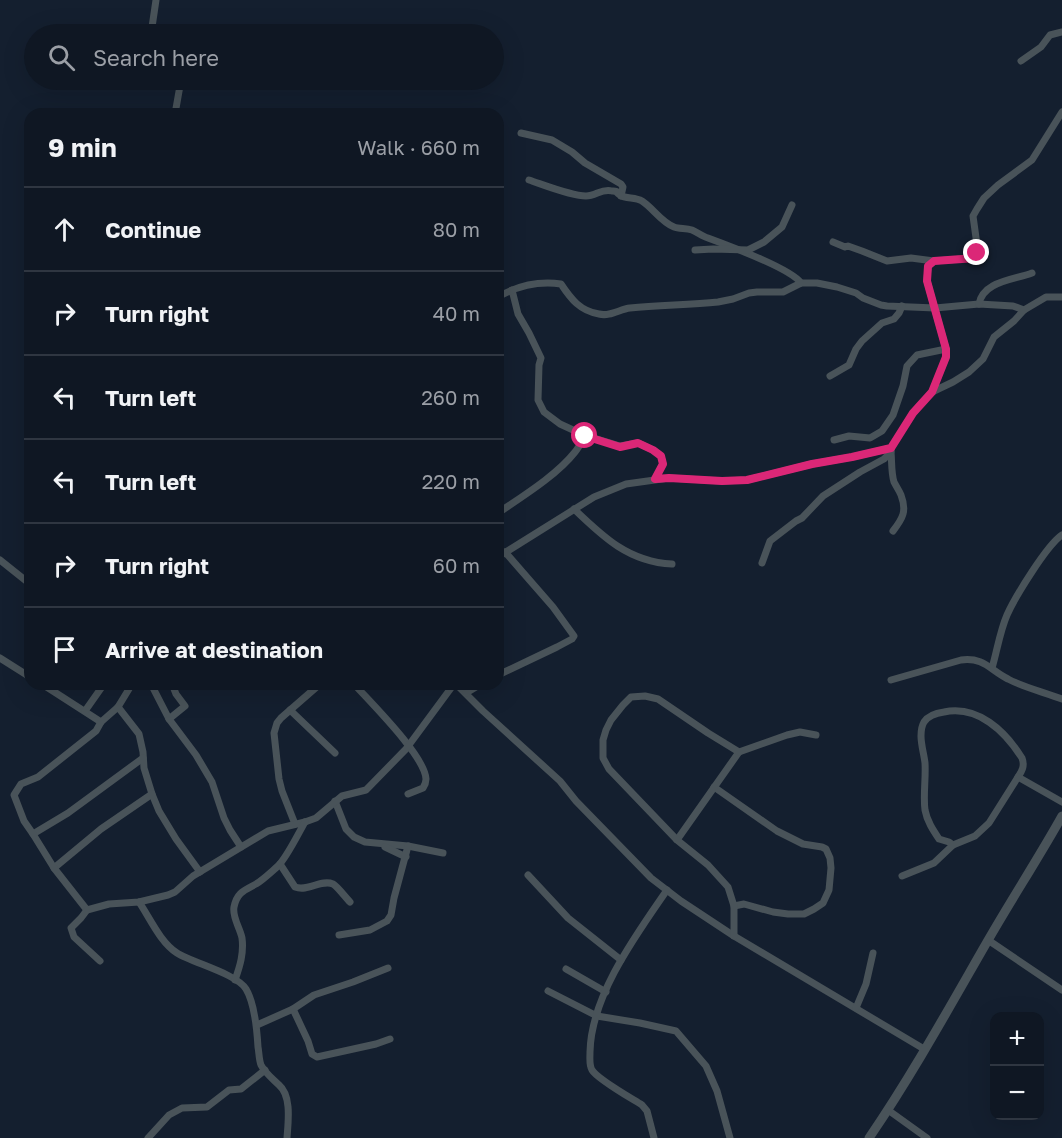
<!DOCTYPE html>
<meta charset="utf-8">
<style>
body{margin:0;font-family:"Golos Text",sans-serif;background:#1d2430;color:#f1f3f6}
.controls{position:absolute;right:18px;bottom:18px;display:grid;overflow:hidden;border-radius:12px;box-shadow:0 6px 24px #0002}
.controls button{width:54px;height:54px;display:grid;place-items:center;padding:0;border:0;border-bottom:2px solid #2f3641;background:#0f1723;color:#f1f3f6;font:30px sans-serif}
.stop{position:absolute;width:18px;height:18px;margin:-14px;border:4px solid #db2777;border-radius:50%;background:#fff}
.stop.end{background:#db2777;border-color:#fff;box-shadow:0 2px 6px #0008}
.list{margin:0;padding:0;list-style:none}
h2{display:flex;justify-content:space-between;align-items:center;height:78px;margin:0;padding:0 24px;font-size:26px}
h2 small{font-size:20px;font-weight:400;color:#9b9fa6}
.list li{display:grid;grid-template-columns:39px 1fr auto;gap:18px;align-items:center;box-sizing:border-box;height:84px;padding:0 24px;border-top:2px solid #2f3641}
.list b{display:block;font-size:22px;white-space:nowrap}
.list em{font-size:20px;font-style:normal;color:#9b9fa6}
.icon{flex:none;width:33px;height:33px;fill:none;stroke:currentColor;stroke-width:2;stroke-linecap:round;stroke-linejoin:round}
.map{position:relative;flex:none;width:1062px;height:1138px;overflow:hidden}
.search{position:absolute;background:#0f1723;box-shadow:0 6px 24px #0002;left:24px;top:24px;width:480px;height:66px;display:flex;align-items:center;gap:15px;box-sizing:border-box;padding:0 21px;border-radius:33px;color:#9b9fa6;font-size:22px}
.panel{position:absolute;background:#0f1723;box-shadow:0 6px 24px #0002;left:24px;top:108px;width:480px;height:582px;border-radius:18px}
.map>svg:first-child{display:block}
</style>
<div class="map">
<svg width="1062" height="1138" viewBox="0 0 1062 1138">
<rect width="100%" height="100%" fill="#141f2f"/>
<g fill="none" stroke-linecap="round" stroke-linejoin="round">
<g stroke="#495359" stroke-width="7">
<polyline points="151,34 156,0"/>
<polyline points="1021,61 1041,47 1050,35 1062,32"/>
<polyline points="175,114 181,80"/>
<polyline points="521,133 552,140 572,152 585,163 621,184 623,187 621,196"/>
<path d="M529 180C544 185 571 196 586 196 596 196 602 188 612 191 621 192 613 191 620 195 626 199 635 197 642 201 653 208 661 222 674 227 679 229 686 228 692 230 697 232 702 236 708 238 727 245 791 269 801 283"/>
<polyline points="833,242 845,247 848,246 862,251 887,261 911,258 934,261"/>
<polyline points="695,250 713,249 748,250 764,242 782,227 792,205"/>
<polyline points="512,290 518,314 529,333 541,358 539,365 538,400 544,412 560,424 584,435 620,446 638,443 653,450 661,456 663,464 655,479"/>
<path d="M498 297C517 286 539 281 561 284 571 299 580 311 599 314 610 317 620 309 630 308 660 305 689 305 718 302L733 299 749 293 757 292H783L801 283H817L837 287 856 293 863 298 881 305 887 306 935 308 979 304 1013 306 1024 310"/>
<path d="M979 304C983 281 1014 280 1032 273"/>
<polyline points="830,376 849,365 856,349 862,341 882,323 894,319 899,313 902,306"/>
<polyline points="932,392 953,382 969,372 983,359 994,337 1014,321 1024,310 1046,297 1062,297"/>
<polyline points="834,440 849,436 870,438 882,431 893,415 903,386 907,366 917,355 946,349"/>
<path d="M891 452C892 462 891 472 894 482 896 486 899 490 901 495 907 511 903 518 893 531"/>
<path d="M574 509C603 537 629 562 672 564"/>
<path d="M498 513C523 496 557 475 575 452 579 447 582 441 585 436"/>
<polyline points="498,557 594,497 626,484 669,478 722,481 747,480 812,464 852,457 891,448 913,413 932,392 946,357 946,349 927,281 928,266 934,261 976,258 977,245 973,216 977,209 984,198 998,185 1032,160 1062,112"/>
<polyline points="0,560 30,584"/>
<polyline points="762,563 770,541 796,521 802,518 823,496 860,472 884,459 891,452 891,448"/>
<polyline points="0,658 30,677"/>
<path d="M992 668C997 651 1000 631 1007 615 1015 597 1047 545 1062 535"/>
<polyline points="498,675 557,647 572,639 574,636 553,607 505,552"/>
<path d="M891 680 961 660C984 657 990 670 1008 679 1025 688 1044 692 1062 699"/>
<polyline points="42,684 101,722"/>
<polyline points="151,684 169,719 196,755 212,782 224,818 230,830 241,847"/>
<path d="M354 684C370 702 425 756 426 779 426 783 425 785 423 788L408 794"/>
<polyline points="456,684 483,711 560,781 576,801 651,878 681,901 734,936 924,1049"/>
<polyline points="466,693 481,684"/>
<polyline points="118,707 139,734 143,752 144,768 152,794 159,811 176,839 200,872"/>
<polyline points="290,710 335,753"/>
<polyline points="85,711 104,684"/>
<polyline points="169,719 185,706 176,694 172,684"/>
<polyline points="714,787 777,831 803,844 822,847 826,849 830,858 831,868 829,890 823,903 814,909 804,914 788,914 773,912 744,904 734,906"/>
<polyline points="335,801 346,829 354,837 365,842 408,846 443,853"/>
<polyline points="295,824 282,791 279,779 274,733 277,723 281,718 320,684"/>
<polyline points="33,834 68,813 143,758"/>
<polyline points="677,840 739,752"/>
<path d="M953 845 949 842 939 839C933 830 927 821 925 810 923 796 926 778 925 763 924 754 921 745 921 736 921 731 921 727 924 722 928 716 936 713 944 712 978 705 1005 731 1022 758 1025 766 1022 771 1018 777"/>
<polyline points="385,847 406,857"/>
<path d="M280 864 295 887C308 892 321 879 333 884 337 886 346 898 350 902"/>
<polyline points="54,868 101,829 152,794"/>
<polyline points="528,875 568,918 621,960"/>
<polyline points="902,876 934,863 953,845 975,836 989,823 1018,777 1062,802"/>
<path d="M139 902C150 918 160 942 177 953 193 963 237 974 246 989 255 1004 257 1030 258 1047 259 1052 259 1060 261 1065 265 1073 273 1079 279 1085 292 1096 288 1123 287 1138"/>
<polyline points="87,910 54,868 33,834 24,821 14,795 21,784 38,777 96,731 101,722 118,707 132,684"/>
<polyline points="339,935 370,930 387,921 391,915 394,898 408,846"/>
<polyline points="734,936 734,906 728,887 708,865 677,840 609,769 603,758 603,740 606,730 611,720 623,705 631,697 645,696 658,699 708,733 739,752 787,735 800,732 816,735"/>
<polyline points="988,940 1062,990"/>
<polyline points="100,961 74,937 71,928 81,918 87,910 109,904 139,902 168,895 175,892 193,876 268,831 305,822 316,818 342,796 366,790 406,749 454,684"/>
<polyline points="566,969 606,992"/>
<path d="M235 980C240 966 244 953 242 938 240 928 232 917 234 907 237 892 245 890 256 884 264 879 271 872 278 866 287 857 298 834 305 822"/>
<polyline points="548,991 597,1016 640,1023 676,1031 706,1066 717,1091 730,1138"/>
<polyline points="856,1008 866,984 873,953"/>
<polyline points="293,1009 308,1041 312,1054 317,1057 376,1044 390,1039"/>
<polyline points="257,1025 293,1009 314,995 353,982 388,968"/>
<polyline points="888,1110 927,1138"/>
<polyline points="148,1138 169,1115 182,1108 207,1107 229,1090 241,1089 265,1070"/>
<path d="M654 1138 647 1111 642 1105C631 1098 597 1079 592 1070 589 1065 590 1059 590 1052 591 996 636 935 667 890"/>
</g>
<path stroke="#495359" stroke-width="9" d="M869 1138C912 1075 949 1008 987 942 1011 900 1038 859 1062 816"/>
</g>
<g fill="none" stroke-linecap="round" stroke-linejoin="round">
<polyline stroke="#db2777" stroke-width="8" points="585,436 620,447 638,443 653,450 661,456 663,464 655,479 669,478 722,481 747,480 812,464 852,457 891,448 913,413 932,392 946,357 946,349 927,281 928,266 934,261 976,258 977,253"/>
</g>
</svg>
<div class="controls">
<button>+</button>
<button>−</button>
</div>
<div class="stop" style="left:585px;top:436px"></div>
<div class="stop end" style="left:977px;top:253px"></div>
<div class="search"><svg class="icon" aria-label="search" viewBox="0 0 24 24"><circle cx="10" cy="10" r="6"/><path d="M15 15l6 6"/></svg>Search here</div>
<section class="panel">
<h2>9 min<small>Walk · 660 m</small></h2>
<ul class="list">
<li><svg class="icon" aria-label="ahead" viewBox="0 0 24 24"><path d="M12 20V5M6 11l6-6 6 6"/></svg><div><b>Continue</b></div><em>80 m</em></li>
<li><svg class="icon" aria-label="right" viewBox="0 0 24 24"><path d="M7 20v-9h11M14 6l5 5-5 5"/></svg><div><b>Turn right</b></div><em>40 m</em></li>
<li><svg class="icon" aria-label="left" viewBox="0 0 24 24"><path d="M17 20v-9H6M10 6l-5 5 5 5"/></svg><div><b>Turn left</b></div><em>260 m</em></li>
<li><svg class="icon" aria-label="left" viewBox="0 0 24 24"><path d="M17 20v-9H6M10 6l-5 5 5 5"/></svg><div><b>Turn left</b></div><em>220 m</em></li>
<li><svg class="icon" aria-label="right" viewBox="0 0 24 24"><path d="M7 20v-9h11M14 6l5 5-5 5"/></svg><div><b>Turn right</b></div><em>60 m</em></li>
<li><svg class="icon" aria-label="arrive" viewBox="0 0 24 24"><path d="M6 21V4h12l-3 4 3 4H6"/></svg><div><b>Arrive at destination</b></div></li>
</ul>
</section>
</div>
